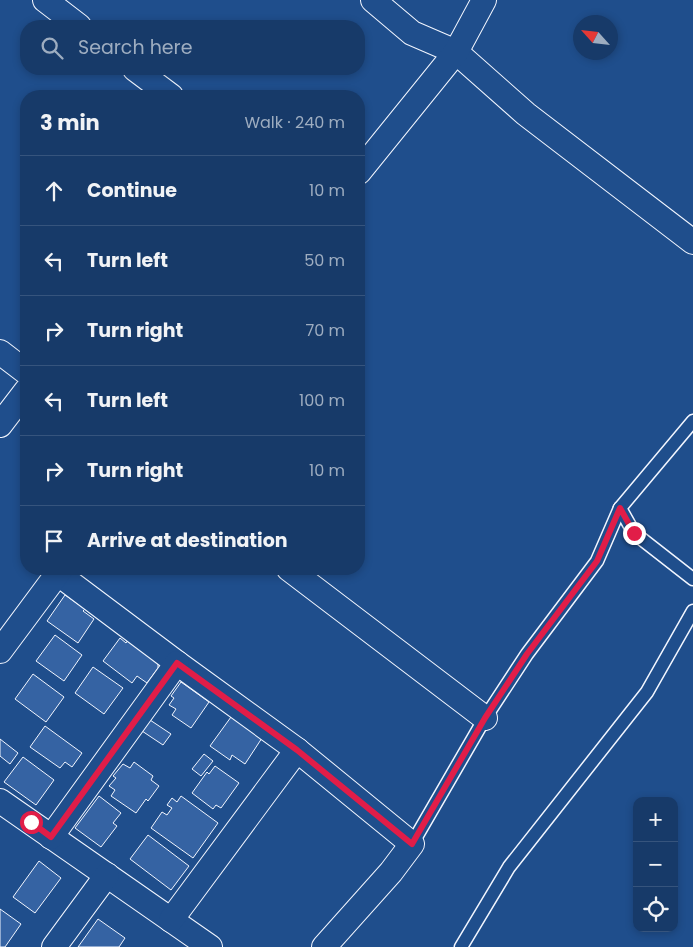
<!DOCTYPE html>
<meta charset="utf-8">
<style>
body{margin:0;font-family:Poppins,sans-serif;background:#244571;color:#f1f3f6}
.controls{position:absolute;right:15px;bottom:15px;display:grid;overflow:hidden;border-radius:10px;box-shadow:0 2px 8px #0003}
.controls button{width:45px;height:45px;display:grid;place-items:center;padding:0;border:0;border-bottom:1px solid #36547d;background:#173a69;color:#f1f3f6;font:25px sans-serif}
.compass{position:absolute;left:573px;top:15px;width:45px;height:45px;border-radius:50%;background:#173a69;box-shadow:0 2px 8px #0003;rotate:297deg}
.stop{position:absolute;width:15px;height:15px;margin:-11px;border:4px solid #e11d48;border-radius:50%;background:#fff}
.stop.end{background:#e11d48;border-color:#fff;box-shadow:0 1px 5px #0008}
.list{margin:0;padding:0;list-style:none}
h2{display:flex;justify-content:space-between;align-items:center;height:65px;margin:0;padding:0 20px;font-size:21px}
h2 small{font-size:16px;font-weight:400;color:#9eadc0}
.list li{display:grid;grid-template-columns:32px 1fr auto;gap:15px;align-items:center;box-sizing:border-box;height:70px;padding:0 20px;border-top:1px solid #36547d}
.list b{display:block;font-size:19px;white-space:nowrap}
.list em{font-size:16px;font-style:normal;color:#9eadc0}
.icon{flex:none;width:28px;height:28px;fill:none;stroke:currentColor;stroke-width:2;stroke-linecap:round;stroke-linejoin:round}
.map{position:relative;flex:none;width:693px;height:947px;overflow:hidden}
.search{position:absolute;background:#173a69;box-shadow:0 2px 8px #0003;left:20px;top:20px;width:345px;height:55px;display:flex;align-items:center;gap:12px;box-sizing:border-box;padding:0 18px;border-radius:20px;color:#9eadc0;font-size:19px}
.panel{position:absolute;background:#173a69;box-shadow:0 2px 8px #0003;left:20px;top:90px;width:345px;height:485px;border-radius:20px}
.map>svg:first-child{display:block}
</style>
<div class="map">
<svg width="693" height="947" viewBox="0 0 693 947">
<rect width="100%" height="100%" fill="#1f4e8c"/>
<g fill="#3563a3" stroke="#f2f6ff">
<polygon points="65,595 85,609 83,611 94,619 78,643 47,621"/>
<polygon points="55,635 82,655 64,681 36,661"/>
<polygon points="120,638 126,643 128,640 158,662 158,668 147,683 137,676 132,683 103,661"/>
<polygon points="93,667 123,688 104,714 75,693"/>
<polygon points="33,674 64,697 46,722 15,699"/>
<polygon points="181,682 209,702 191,728 172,715 176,709 169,705 174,698 171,696"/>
<polygon points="231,717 262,738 245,764 232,755 230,760 210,746"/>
<polygon points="150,720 171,734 163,745 142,731"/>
<polygon points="45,726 82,753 72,767 65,762 60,768 30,747"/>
<polygon points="0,739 18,753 10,764 0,756"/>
<polygon points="204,754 213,761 201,776 192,769"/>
<polygon points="23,757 54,780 36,805 4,782"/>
<polygon points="134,762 153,776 151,780 159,786 148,801 146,799 136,813 111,796 115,790 109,786 116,778 113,776 123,764 130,768"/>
<polygon points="215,766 239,783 221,808 216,805 213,809 192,793 207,772 209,774"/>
<polygon points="99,796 121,813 113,823 117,826 101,847 75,828"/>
<polygon points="181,796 218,823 193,858 151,828 162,812 167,815 172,808 167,805 172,798 177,802"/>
<polygon points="148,835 189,866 171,890 130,859"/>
<polygon points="39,861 61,878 35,913 13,897"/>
<polygon points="0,909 21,924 5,947 0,947"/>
<polygon points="98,919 125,938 119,947 78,947"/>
</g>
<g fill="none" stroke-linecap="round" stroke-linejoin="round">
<g stroke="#f2f6ff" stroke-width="15">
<g id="service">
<polyline points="693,421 620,508 634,533 693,579"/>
<polyline points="412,844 485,718 527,654 597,561 620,508"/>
<polyline points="461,947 509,867 647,692 693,611"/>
</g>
</g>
<g stroke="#f2f6ff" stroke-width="26">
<g id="minor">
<polyline points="45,0 79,26"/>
<polyline points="373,0 412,33 456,52 526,114 693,242"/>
<polyline points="135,69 171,96"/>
<polyline points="359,172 456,52 484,0"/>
<polyline points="0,352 26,372"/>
<polyline points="0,425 26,391"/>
<polyline points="289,569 485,718"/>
<polyline points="57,573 177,663 297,750 412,844 391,872 324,947"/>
<polyline points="0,651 61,569"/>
<polyline points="0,801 210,947"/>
<polyline points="51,837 177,663"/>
<polyline points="171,920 297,750"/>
<polyline points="54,947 107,875"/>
</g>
</g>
<use href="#service" stroke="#1f4e8c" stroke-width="12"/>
<use href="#minor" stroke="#1f4e8c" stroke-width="24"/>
</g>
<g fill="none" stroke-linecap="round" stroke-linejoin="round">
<polyline stroke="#e11d48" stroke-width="6" points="31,822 51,837 177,663 297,750 412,844 485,718 527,654 597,561 620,508 634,533"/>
</g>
</svg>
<div class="controls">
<button>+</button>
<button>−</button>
<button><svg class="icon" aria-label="locate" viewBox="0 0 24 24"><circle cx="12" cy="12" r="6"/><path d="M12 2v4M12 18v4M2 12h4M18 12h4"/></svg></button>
</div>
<svg class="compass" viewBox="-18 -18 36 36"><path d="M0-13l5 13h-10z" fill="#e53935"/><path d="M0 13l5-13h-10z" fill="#9eadc0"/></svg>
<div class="stop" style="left:31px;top:822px"></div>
<div class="stop end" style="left:634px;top:533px"></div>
<div class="search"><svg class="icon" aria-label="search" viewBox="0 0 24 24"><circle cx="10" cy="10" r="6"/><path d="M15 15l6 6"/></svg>Search here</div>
<section class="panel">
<h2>3 min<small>Walk · 240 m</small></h2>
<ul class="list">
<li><svg class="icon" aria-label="ahead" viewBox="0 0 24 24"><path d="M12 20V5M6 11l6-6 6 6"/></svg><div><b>Continue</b></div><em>10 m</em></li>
<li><svg class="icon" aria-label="left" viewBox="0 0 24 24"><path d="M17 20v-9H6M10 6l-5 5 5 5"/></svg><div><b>Turn left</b></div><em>50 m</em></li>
<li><svg class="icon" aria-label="right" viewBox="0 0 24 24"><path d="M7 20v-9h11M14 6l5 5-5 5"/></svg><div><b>Turn right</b></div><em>70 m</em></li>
<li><svg class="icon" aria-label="left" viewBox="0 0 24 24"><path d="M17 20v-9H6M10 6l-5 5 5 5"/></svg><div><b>Turn left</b></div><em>100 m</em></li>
<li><svg class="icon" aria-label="right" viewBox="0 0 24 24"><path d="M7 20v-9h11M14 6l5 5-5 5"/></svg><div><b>Turn right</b></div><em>10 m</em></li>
<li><svg class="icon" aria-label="arrive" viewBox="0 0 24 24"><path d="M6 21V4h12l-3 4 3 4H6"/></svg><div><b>Arrive at destination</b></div></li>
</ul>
</section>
</div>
